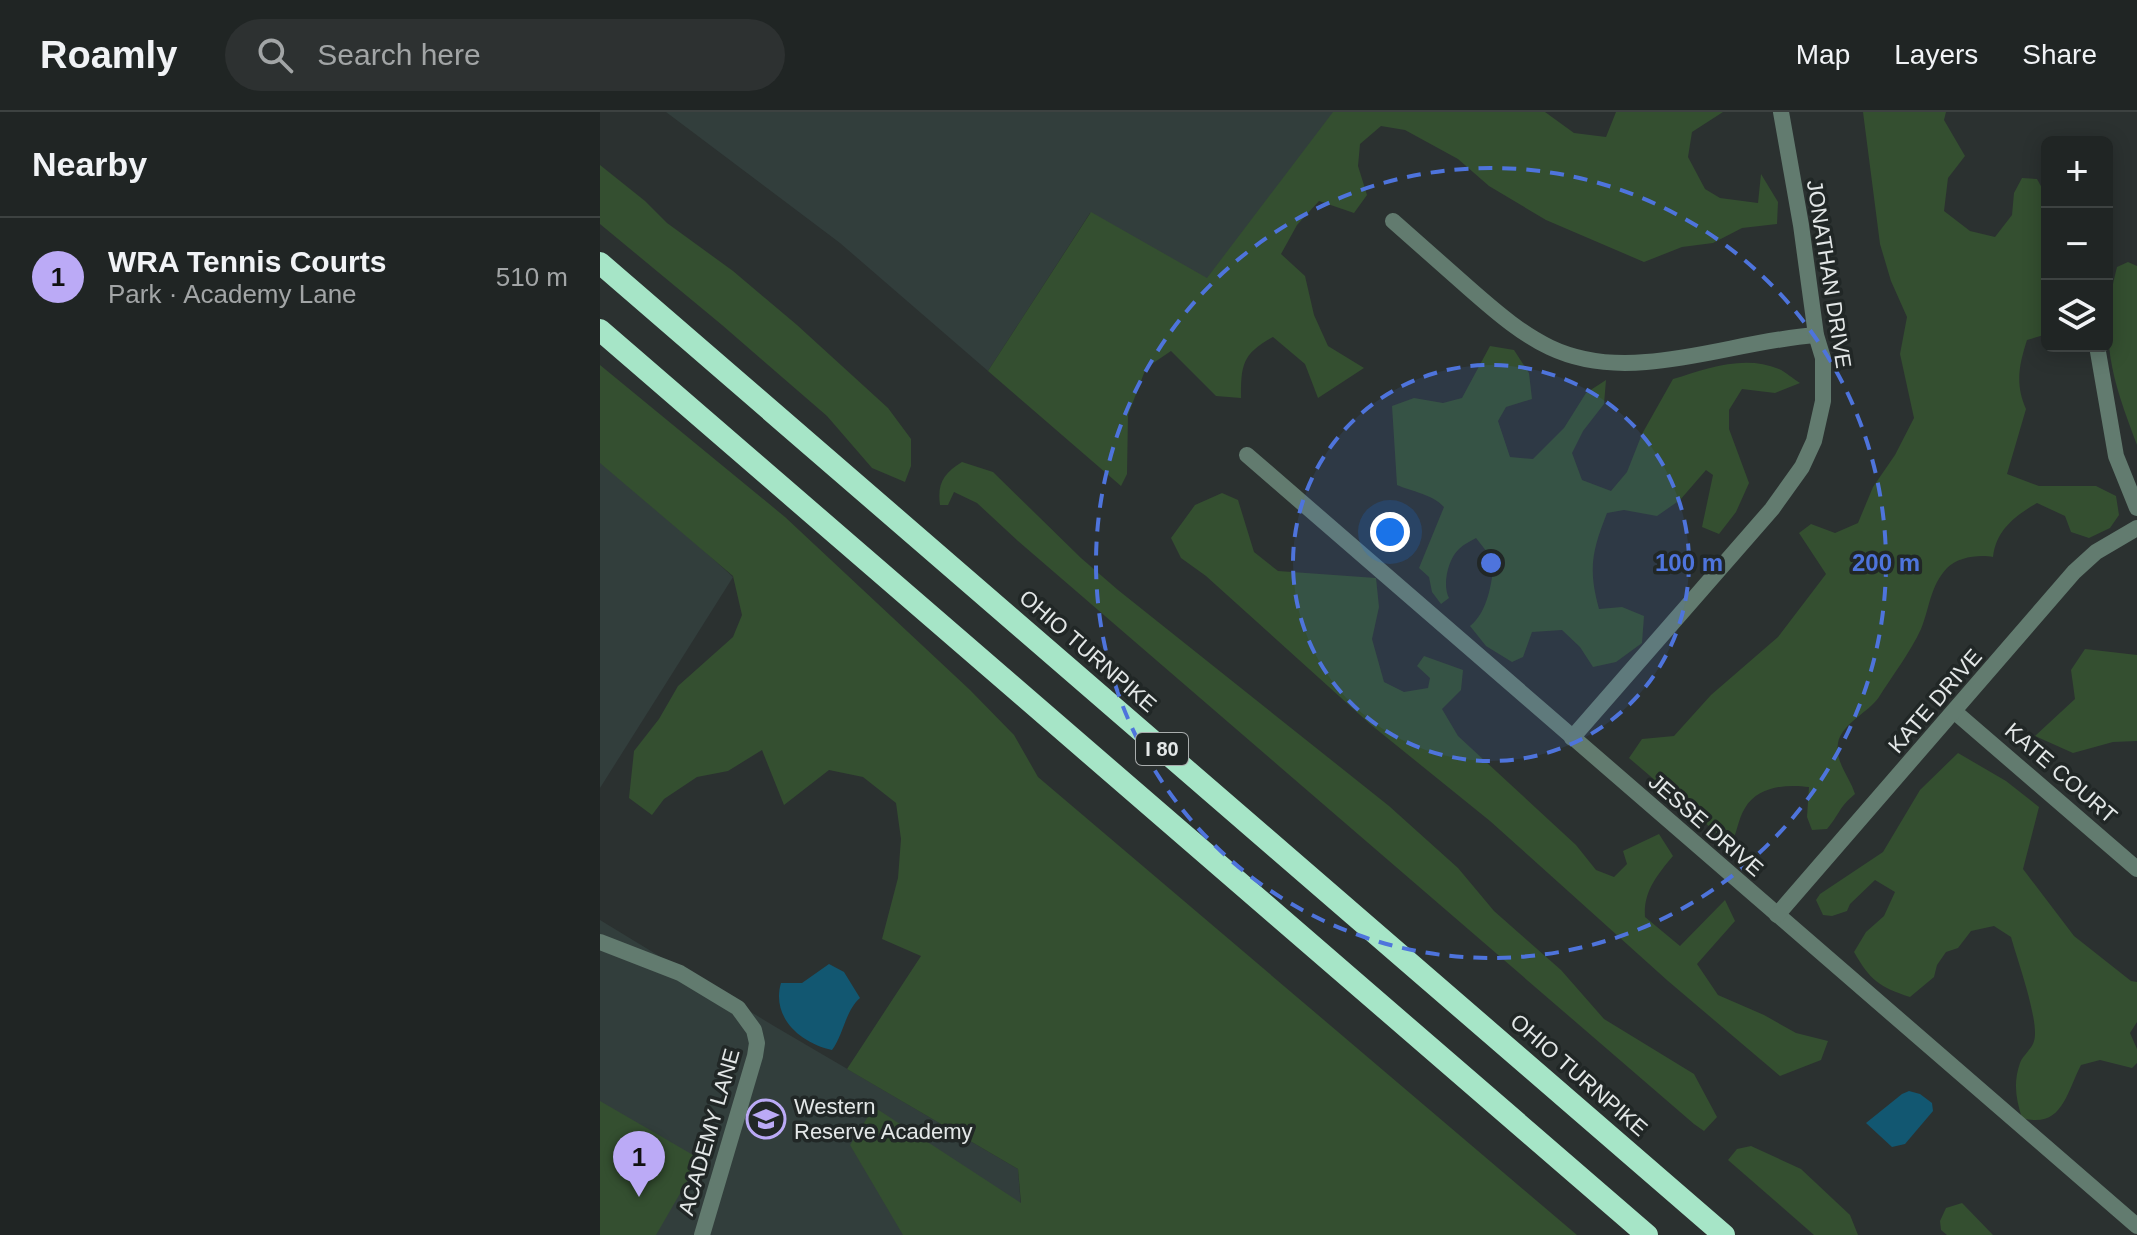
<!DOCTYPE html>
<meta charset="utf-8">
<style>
body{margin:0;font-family:Helvetica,sans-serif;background:#2d3131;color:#f1f3f6}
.controls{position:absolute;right:24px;top:24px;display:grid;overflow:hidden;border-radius:12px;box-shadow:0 4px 20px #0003}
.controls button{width:72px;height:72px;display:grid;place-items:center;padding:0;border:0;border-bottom:2px solid #3d4241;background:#202524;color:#f1f3f6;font:40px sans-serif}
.you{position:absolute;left:790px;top:420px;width:28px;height:28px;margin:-20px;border:6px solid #fff;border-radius:50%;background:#1a73e8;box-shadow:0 0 0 12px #1a73e833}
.badge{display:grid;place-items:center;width:52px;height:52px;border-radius:50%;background:#bbaaf6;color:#111;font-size:26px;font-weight:700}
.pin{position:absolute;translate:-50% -66px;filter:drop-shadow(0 2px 4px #0008)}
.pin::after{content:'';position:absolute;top:42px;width:28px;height:24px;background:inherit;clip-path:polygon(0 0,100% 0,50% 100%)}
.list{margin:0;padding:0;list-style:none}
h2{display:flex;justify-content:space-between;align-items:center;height:104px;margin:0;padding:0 32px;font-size:34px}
h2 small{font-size:26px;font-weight:400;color:#a2a5a6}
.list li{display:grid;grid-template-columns:52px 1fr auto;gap:24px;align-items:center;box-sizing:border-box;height:120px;padding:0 32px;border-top:2px solid #3d4241}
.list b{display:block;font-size:30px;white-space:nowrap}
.list p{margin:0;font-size:26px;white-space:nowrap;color:#a2a5a6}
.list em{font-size:26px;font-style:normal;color:#a2a5a6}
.icon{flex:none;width:44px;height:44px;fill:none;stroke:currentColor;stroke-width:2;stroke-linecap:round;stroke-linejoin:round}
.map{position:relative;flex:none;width:1537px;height:1123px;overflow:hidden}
header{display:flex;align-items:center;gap:48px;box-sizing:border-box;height:112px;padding:0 40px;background:#202524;border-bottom:2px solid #3d4241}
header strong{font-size:38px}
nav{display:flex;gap:44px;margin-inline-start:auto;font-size:28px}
.search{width:560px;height:72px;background:#2d3131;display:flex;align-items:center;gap:20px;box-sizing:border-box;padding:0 28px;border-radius:44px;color:#a2a5a6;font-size:30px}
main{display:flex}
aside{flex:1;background:#202524}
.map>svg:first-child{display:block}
</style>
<header>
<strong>Roamly</strong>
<div class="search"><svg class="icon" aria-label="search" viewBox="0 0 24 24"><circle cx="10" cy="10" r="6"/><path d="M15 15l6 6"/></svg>Search here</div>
<nav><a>Map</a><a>Layers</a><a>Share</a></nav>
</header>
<main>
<aside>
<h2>Nearby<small></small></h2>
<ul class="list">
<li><span class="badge">1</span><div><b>WRA Tennis Courts</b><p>Park · Academy Lane</p></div><em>510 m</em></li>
</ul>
</aside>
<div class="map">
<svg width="1537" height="1123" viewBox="0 0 1537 1123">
<rect width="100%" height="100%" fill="#2b3130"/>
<g fill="#323e3c">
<polygon points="66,0 734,0 598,190 490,101 388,259 240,131"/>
<polygon points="0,344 133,465 0,676"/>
<polygon points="0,808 174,914 418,1057 423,1123 0,1123"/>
</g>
<g fill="#344f30">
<path d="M733 0H945L974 21 1006 25 1016 0H1123L1092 20 1088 45 1105 77 1120 86 1158 91 1161 62 1178 90 1177 112 1142 116 1113 131 1082 135 1044 150 946 108 889 74 858 47 805 18 781 14 760 32 758 54 767 83 754 101 719 89 697 113 681 142 705 164 714 203 728 234 764 256 718 286 705 252 673 225C642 242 641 253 641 286L616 284 571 239 546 256 528 303 527 362 521 374 388 259 491 100 607 166Z"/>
<path d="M1263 0H1346L1344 8 1365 44 1348 66 1344 99 1370 119 1395 125 1412 103 1414 81 1422 66 1437 67 1447 85V222L1427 228C1419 253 1415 272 1426 297L1407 362 1439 374H1496L1516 384 1519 403 1510 416 1489 426 1471 420 1465 404 1437 391C1415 404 1396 418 1393 445 1380 442 1357 445 1347 456 1330 474 1330 495 1321 517 1310 541 1292 564 1279 585 1268 601 1242 611 1238 631 1235 651 1250 665 1255 682 1239 695 1239 703 1227 717L1212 718 1207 705 1209 675C1187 672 1158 674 1145 696 1138 707 1137 721 1131 733L1029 646 1042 627 1074 624 1111 583 1178 525 1226 462 1199 421 1211 412 1235 421 1258 411 1273 375 1295 343 1314 306 1300 242 1307 205 1291 169 1280 132Z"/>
<polygon points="0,53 45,89 67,111 133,159 197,213 288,296 311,327 311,354 305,370 272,356 227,304 122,213 0,112"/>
<path d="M1528 150 1537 154V333C1512 267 1498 226 1517 155Z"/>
<path d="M890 234 914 238 929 261 932 287 906 295 898 309 910 345 933 347 964 316 986 281 1006 268 1004 292 983 319 972 341 982 368 1011 379 1027 360 1042 322 1073 267C1106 257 1144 242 1179 257 1186 260 1193 267 1200 271L1175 281 1142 277 1129 298V317L1149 371 1136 400 1119 422 1102 415 1113 363 1106 358 1080 388 1057 404 1024 398 1007 401C992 439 988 457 999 497L1022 495 1044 504 1042 531 1016 550 993 555 980 535 962 518 932 520 923 545 912 550 886 534 870 514C888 500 892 470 894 449L876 426C871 429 864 432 859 437 848 447 842 473 849 486L841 492 832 480 829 465 819 456 844 395C832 382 813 380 797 373L792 294 814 286 843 291 862 286Z"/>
<polygon points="0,253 185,405 370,578 414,623 438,665 977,1123 303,1123 250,1033 274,995 421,1091 418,1057 247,957 321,844 282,827 298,766 301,727 296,691 263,665 229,658 184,693 162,638 128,659 97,665 64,687 52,703 29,686 34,639 59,607 78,574 133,525 142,503 133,464 0,351"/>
<path d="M362 350 393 360 481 446 518 478 789 694 858 756 894 799 961 858 1004 907 1094 962 1117 1005 1104 1019 1094 1012 418 429 377 391 354 380 348 393H340C337 371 344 361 362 350Z"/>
<path d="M622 381 638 388 654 440 678 459 776 466 779 495 772 527 784 570 804 580 828 576 830 566 817 554 824 544 863 558 861 578 842 597 858 624 976 733 996 758 1014 765 1027 752 1023 739 1059 722 1073 744C1057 763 1043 780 1045 805L1080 834 1125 788 1135 809 1097 852 1118 883 1164 903 1196 921 1228 929 1221 948 1180 964 1068 869 890 709 770 612 606 464 581 446 571 426 595 393Z"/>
<polygon points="1485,537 1537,543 1537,629 1513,630 1473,641 1435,624 1475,587 1471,558"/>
<path d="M1358 641 1406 669 1439 695 1423 757 1474 824 1531 869 1537 870V910L1530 921 1537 937V951L1532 956 1500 948 1481 953C1466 982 1462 1017 1422 1006 1416 987 1413 971 1420 951 1423 943 1432 937 1434 929 1440 910 1417 847 1411 825L1394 814 1371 819 1358 836 1346 840 1337 853 1334 865 1310 885C1279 875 1270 868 1254 840L1266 820 1284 804 1295 780 1275 768 1250 792 1247 799 1232 804 1223 803 1216 788 1220 782 1283 740 1320 678Z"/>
<polygon points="0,989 100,1047 56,1123 0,1123"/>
<polygon points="1151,1034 1201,1057 1250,1103 1258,1123 1214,1123 1128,1048 1137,1037"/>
<polygon points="1362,1091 1393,1123 1347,1123 1341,1118 1340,1109 1346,1096"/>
</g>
<g fill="#125771">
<path d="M229 852 244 860 260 886C245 899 244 922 232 938 200 931 171 905 181 871H202Z"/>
<polygon points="1309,979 1320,982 1332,991 1333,999 1305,1032 1292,1035 1266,1011 1302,982"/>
</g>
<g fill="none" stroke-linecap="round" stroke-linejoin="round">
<g stroke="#627b6f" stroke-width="16">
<path d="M793 109C819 132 845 155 871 178 928 228 966 257 1046 250 1103 246 1159 227 1216 223"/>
<polyline points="1497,234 1516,344 1537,396"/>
<polyline points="647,343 1537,1114"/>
<polyline points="1355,600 1537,757"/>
<polyline points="972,626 1172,397 1202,355 1214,329 1223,289 1223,246 1216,223 1201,113 1181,0"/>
<polyline points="1177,803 1474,460 1496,440 1537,416"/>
<polyline points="0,830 80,861 138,896 154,918 157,931 155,944 102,1123"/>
</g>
<g stroke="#a6e5c7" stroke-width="22">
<polyline points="0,151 1124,1123"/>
<polyline points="0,218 1047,1123"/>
</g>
</g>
<circle cx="891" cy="451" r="198" fill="#4e74dc" fill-opacity=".12"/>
<g fill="none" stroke="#4e74dc" stroke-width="4" stroke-dasharray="14 10">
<circle cx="891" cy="451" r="198"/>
<circle cx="891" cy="451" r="395"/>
</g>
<defs>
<g id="university-ring" transform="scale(2)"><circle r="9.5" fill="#212726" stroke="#bbaaf6" stroke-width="1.5"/><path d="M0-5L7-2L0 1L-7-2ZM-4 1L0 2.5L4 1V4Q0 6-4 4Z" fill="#bbaaf6"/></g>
</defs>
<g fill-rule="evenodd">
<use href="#university-ring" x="166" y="1007"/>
</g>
<g text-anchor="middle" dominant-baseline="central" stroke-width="7" stroke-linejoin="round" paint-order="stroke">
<rect fill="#212726" stroke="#a9adad" stroke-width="2" x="536" y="621" width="52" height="32" rx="6"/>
<g font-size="20" font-weight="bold" fill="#e3e7e7">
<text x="562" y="637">I 80</text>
</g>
<g font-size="22" fill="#e3e7e7" stroke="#212726">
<text transform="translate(1229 162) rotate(81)">JONATHAN DRIVE</text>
<text transform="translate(488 539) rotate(41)">OHIO TURNPIKE</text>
<text transform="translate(1335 589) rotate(-49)">KATE DRIVE</text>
<text transform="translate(1461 661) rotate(41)">KATE COURT</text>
<text transform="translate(1106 713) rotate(41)">JESSE DRIVE</text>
<text transform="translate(979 963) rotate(41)">OHIO TURNPIKE</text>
<text transform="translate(109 1020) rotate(-74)">ACADEMY LANE</text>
</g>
<g font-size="22" fill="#e3e7e7" stroke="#212726" text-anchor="start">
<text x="194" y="994">Western<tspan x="194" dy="25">Reserve Academy</tspan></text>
</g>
</g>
<circle cx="891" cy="451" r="12" fill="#4e74dc" stroke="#212726" stroke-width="4"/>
<g font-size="24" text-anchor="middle" font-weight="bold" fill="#4e74dc" stroke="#212726" stroke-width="7" stroke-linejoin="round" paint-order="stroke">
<text x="1089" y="459">100 m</text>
<text x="1286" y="459">200 m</text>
</g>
</svg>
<div class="controls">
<button>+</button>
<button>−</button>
<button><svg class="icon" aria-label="layers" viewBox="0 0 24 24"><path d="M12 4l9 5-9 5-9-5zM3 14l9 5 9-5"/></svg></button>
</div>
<div class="you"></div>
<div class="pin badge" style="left:39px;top:1085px">1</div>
</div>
</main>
